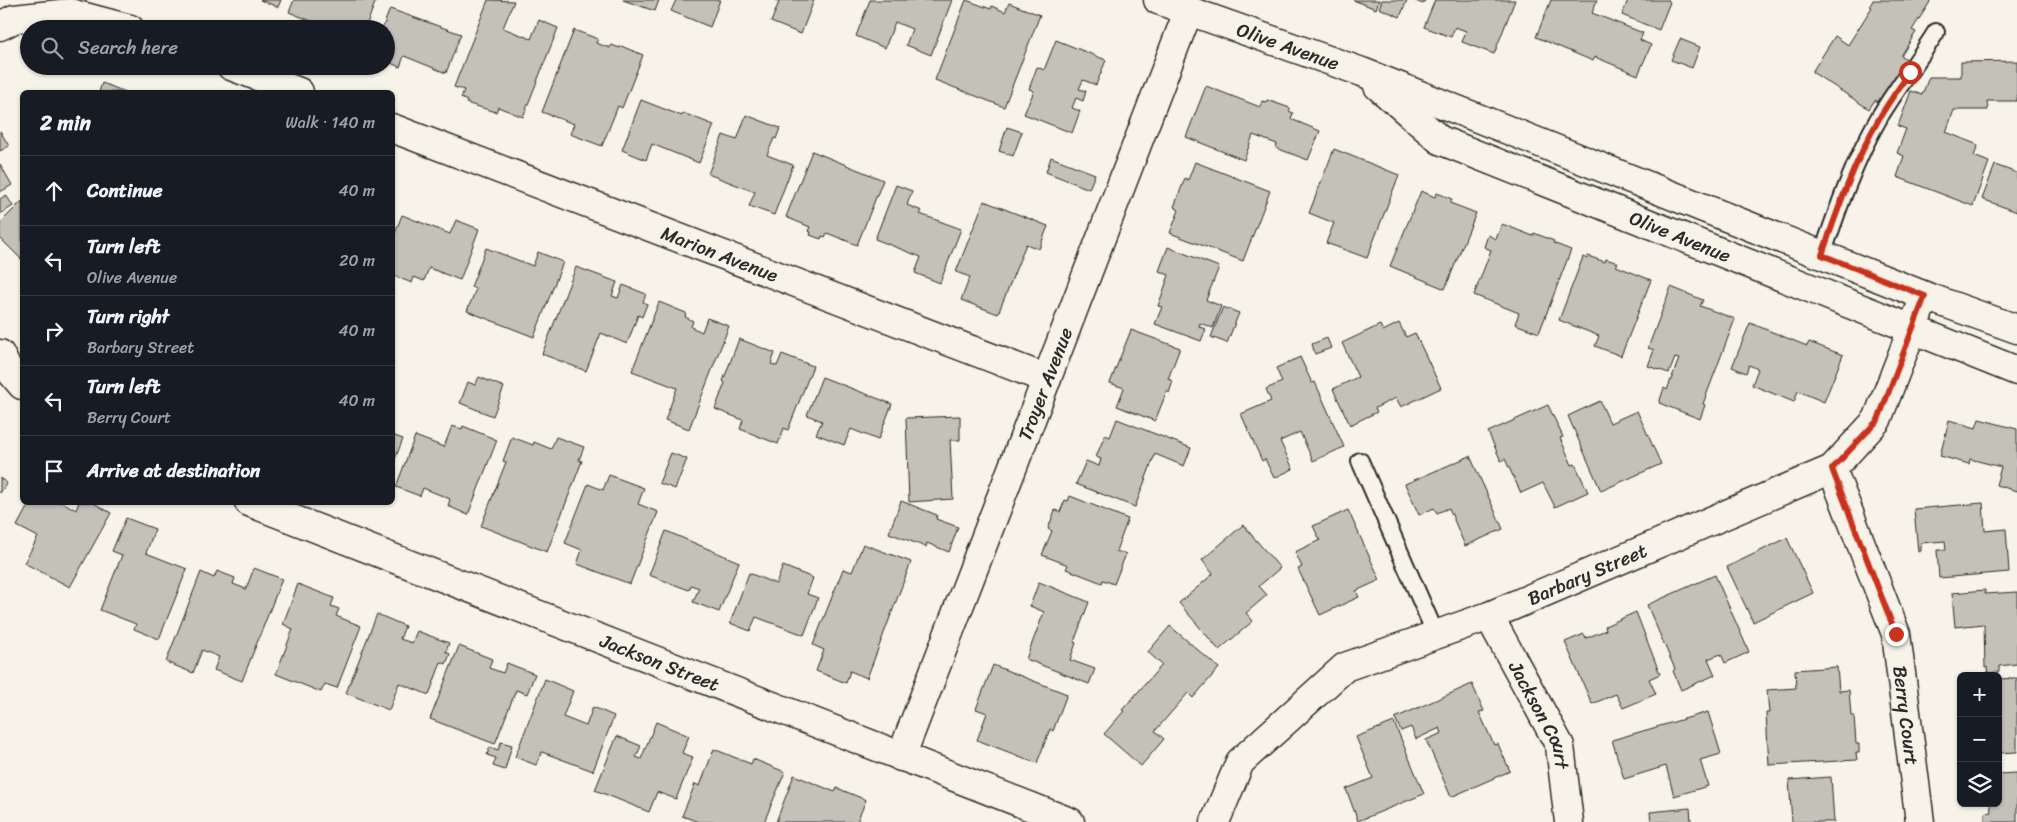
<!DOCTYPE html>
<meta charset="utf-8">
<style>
body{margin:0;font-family:Sriracha,sans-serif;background:#242831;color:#f1f3f6}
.controls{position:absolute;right:15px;bottom:15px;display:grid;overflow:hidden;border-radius:8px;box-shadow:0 1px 4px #0004}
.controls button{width:45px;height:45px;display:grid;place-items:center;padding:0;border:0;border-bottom:1px solid #363941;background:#171b24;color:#f1f3f6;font:25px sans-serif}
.stop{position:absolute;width:15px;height:15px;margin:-11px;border:4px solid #c8321e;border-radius:50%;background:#fff}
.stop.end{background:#c8321e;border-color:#fff;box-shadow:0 1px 5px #0008}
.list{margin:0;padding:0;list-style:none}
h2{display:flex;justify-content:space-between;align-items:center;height:65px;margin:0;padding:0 20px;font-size:21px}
h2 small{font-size:16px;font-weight:400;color:#9ea1a6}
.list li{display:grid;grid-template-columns:32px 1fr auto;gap:15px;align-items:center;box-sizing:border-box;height:70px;padding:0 20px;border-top:1px solid #363941}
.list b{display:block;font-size:19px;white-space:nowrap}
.list p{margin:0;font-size:16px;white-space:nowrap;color:#9ea1a6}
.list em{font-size:16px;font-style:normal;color:#9ea1a6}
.icon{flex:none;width:28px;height:28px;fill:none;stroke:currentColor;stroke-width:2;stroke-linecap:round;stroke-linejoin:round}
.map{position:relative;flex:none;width:2017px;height:822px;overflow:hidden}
.search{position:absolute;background:#171b24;box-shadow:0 1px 4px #0004;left:20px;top:20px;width:375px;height:55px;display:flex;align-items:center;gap:12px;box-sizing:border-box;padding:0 18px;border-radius:28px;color:#9ea1a6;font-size:19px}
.panel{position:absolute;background:#171b24;box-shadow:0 1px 4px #0004;left:20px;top:90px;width:375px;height:415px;border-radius:8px}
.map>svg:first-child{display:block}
</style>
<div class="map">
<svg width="2017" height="822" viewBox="0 0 2017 822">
<rect width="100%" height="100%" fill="#f7f3e8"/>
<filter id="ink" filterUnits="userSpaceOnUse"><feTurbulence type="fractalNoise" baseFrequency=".02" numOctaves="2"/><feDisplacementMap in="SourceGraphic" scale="10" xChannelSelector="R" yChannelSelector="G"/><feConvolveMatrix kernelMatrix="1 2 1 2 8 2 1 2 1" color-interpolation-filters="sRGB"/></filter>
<g filter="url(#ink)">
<g fill="#c4c1b9" stroke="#2b2b2b">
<polygon points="260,0 281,0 278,7"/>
<polygon points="294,0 376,0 365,29 331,29 289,12"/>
<polygon points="488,0 514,1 503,28 531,39 539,20 558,28 523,117 498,107 496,112 466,103 467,101 461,98 464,90 454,87"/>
<polygon points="623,0 659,0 655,11"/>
<polygon points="676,0 720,0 710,27 671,11"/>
<polygon points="775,0 814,0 801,34 771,22 779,2"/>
<polygon points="870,0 952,0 931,55 906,45 912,29 895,22 885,48 856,36"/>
<polygon points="966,0 991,9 992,6 1005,12 1009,3 1040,15 1004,107 935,80"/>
<polygon points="1353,0 1379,0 1376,9"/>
<polygon points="1382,0 1407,0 1400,17 1379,8"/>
<polygon points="1413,0 1425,0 1423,4"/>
<polygon points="1435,0 1515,0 1494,54 1462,42 1466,31 1455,27 1451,37 1424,27"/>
<polygon points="1551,0 1597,0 1592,13 1643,33 1640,40 1651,45 1638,75 1595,57 1593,61 1536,37"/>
<polygon points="1628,0 1668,0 1670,2 1659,30 1622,15"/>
<polygon points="1873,0 1928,0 1930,2 1912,30 1916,32 1901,56 1909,60 1879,103 1875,100 1869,109 1812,72 1835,36 1848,45 1872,7 1870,6"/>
<polygon points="390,9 461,34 446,73 404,56 400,67 386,61 386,29 382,29"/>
<polygon points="574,30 598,39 596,43 610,48 611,45 620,48 621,46 643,55 622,108 618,106 602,146 570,134 574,124 542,112"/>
<polygon points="1680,39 1700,47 1692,68 1671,60"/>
<polygon points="1056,40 1106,60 1096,85 1083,80 1079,89 1086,91 1083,101 1076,98 1072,108 1080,111 1072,133 1024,114 1034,91 1029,89 1037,67 1044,70"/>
<polygon points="2017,61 2017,101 1987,101 1988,110 1954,110 1946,132 1978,145 1974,156 1989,162 1973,206 1897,177 1904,156 1897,153 1906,129 1898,126 1911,91 1922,95 1929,77 1961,77 1961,62"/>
<polygon points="102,83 126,92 99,92"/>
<polygon points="1206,86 1260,107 1262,101 1266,102 1267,100 1290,108 1289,111 1293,113 1291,119 1320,131 1308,160 1276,148 1277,144 1253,135 1244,160 1186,137"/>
<polygon points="641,100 682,116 683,113 714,125 699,163 652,144 646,160 622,150"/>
<polygon points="746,115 780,128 776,139 774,138 767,155 793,165 774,215 749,206 755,192 708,174 723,135 737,140"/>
<polygon points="1007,127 1022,132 1013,156 999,151"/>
<polygon points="0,131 9,146 0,151"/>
<polygon points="1334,149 1399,175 1367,258 1326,243 1334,223 1309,213"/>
<polygon points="812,151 883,180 857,245 827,233 825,237 822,236 821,239 810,235 811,232 808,231 810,227 786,217"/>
<polygon points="1051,157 1095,174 1089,189 1046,172"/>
<polygon points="1195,162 1270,191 1243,261 1170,233 1179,210 1174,207 1185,178 1188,180"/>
<polygon points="0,164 12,185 0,192"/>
<polygon points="1995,165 2017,173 2017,212 1982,199"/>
<polygon points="896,185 912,191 907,205 922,211 920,214 961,229 940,283 915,273 921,257 875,239"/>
<polygon points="1421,191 1435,197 1437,193 1452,199 1450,203 1476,213 1445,289 1390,266"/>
<polygon points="6,195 13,206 0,214 0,199"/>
<polygon points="22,201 22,260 0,238 0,223"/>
<polygon points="984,201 1048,226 1039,249 1026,244 998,314 961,300 970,277 956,272"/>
<polygon points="402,215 450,234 456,220 479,229 460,280 429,268 424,281 414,277 412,283 392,275 392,241"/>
<polygon points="1502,224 1533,236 1534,233 1554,241 1553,243 1571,250 1539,333 1515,324 1519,313 1474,295 1491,250 1484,247 1488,235 1496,239"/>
<polygon points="1168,247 1219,267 1206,300 1221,306 1213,328 1200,323 1199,327 1206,329 1201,341 1155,324 1162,307 1158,306 1169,275 1159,271"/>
<polygon points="486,248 533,266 538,252 563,262 534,337 467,311 476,289 471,287"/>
<polygon points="1588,256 1605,262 1606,259 1618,263 1616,266 1651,280 1621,356 1595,346 1599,336 1559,320 1583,257 1587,259"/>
<polygon points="576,267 617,282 612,296 618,298 623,285 646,294 643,302 647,304 642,317 638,315 627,344 601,333 586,371 542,354"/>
<polygon points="1671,287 1703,300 1700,306 1735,319 1703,404 1705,405 1700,419 1659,403 1664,388 1667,390 1679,359 1675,358 1669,373 1648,366 1654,350 1648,348"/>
<polygon points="659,302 686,313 685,317 693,321 691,327 702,332 707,318 729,326 689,429 665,420 677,388 632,371"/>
<polygon points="1223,307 1239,313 1227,343 1211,337"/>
<polygon points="1399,323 1406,337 1415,333 1441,388 1401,407 1396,398 1375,408 1377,412 1350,425 1333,389 1358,377 1342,343 1380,325 1383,331"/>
<polygon points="1750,323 1807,346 1809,342 1843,355 1824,402 1798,391 1794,402 1752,385 1758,369 1749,365 1746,373 1732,367"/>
<polygon points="1131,330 1180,348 1168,379 1173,381 1169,393 1167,391 1155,421 1117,406 1124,388 1110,383"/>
<polygon points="1327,338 1331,348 1315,354 1312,344"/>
<polygon points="739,339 775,353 771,364 777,366 782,354 813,366 788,430 784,428 778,444 740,429 743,420 715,409 725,383 723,381"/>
<polygon points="1300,357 1312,383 1315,382 1344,447 1313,461 1300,432 1280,441 1293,469 1274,478 1265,459 1262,461 1241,414 1271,401 1266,389 1282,382 1276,368"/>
<polygon points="479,377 504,387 493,416 460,403 468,382 475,385"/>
<polygon points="822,377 892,404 878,440 851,429 844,445 816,434 822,421 807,415"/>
<polygon points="1600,401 1610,423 1637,411 1661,464 1601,491 1568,416"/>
<polygon points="1548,405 1563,437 1560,438 1572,465 1575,464 1588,492 1555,507 1543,483 1521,493 1505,459 1501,461 1488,432"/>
<polygon points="960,416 960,440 950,440 953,499 909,502 906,418"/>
<polygon points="1117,419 1191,448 1184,466 1155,454 1135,507 1076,484 1086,461 1099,466 1101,459 1096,457 1105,435 1110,437"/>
<polygon points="1979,419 2017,429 2017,491 1996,485 2001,467 1970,459 1969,464 1940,456 1949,420 1976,428"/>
<polygon points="452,426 462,429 463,426 497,440 468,515 448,506 450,499 423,488 420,496 396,487 415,436 444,447"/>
<polygon points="392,435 403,439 395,459 392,458"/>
<polygon points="512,437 533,445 534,442 551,449 556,437 584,447 579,460 582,461 547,552 481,526 506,462 503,461"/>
<polygon points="671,453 687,459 675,489 659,483"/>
<polygon points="1470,456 1503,529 1465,546 1449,508 1437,513 1434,508 1419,515 1405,484"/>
<polygon points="609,475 644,488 638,504 658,512 630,584 577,564 582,550 565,543 588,484 603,490"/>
<polygon points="0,478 7,483 0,493"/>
<polygon points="1070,496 1128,519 1116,551 1126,554 1114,584 1103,580 1102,583 1066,569 1068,565 1042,555 1052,531 1048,529 1055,510 1060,512 1065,500 1068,501"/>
<polygon points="901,501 937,515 936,519 958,527 949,552 927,543 926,547 889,533"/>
<polygon points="30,502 62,502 76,510 79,502 92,502 111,513 70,587 24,563 38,537 17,526"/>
<polygon points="1983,503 1985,531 2006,529 2009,572 1939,578 1937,550 1946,550 1945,541 1921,543 1921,551 1918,552 1914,509"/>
<polygon points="1348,510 1380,580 1356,591 1359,597 1320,615 1298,569 1302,567 1295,552 1320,540 1313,526"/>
<polygon points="126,518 155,529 146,553 187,569 159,639 134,629 136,624 100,610 122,555 112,551"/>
<polygon points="1243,525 1280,568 1259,586 1267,595 1246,613 1253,621 1219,650 1179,603 1213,574 1202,560"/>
<polygon points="666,531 739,562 719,612 693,602 699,588 691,585 689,590 649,575"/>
<polygon points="1787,538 1813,593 1753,622 1727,567"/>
<polygon points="863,544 911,562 867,678 850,671 846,683 816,671 824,650 813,645 843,569 852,572"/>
<polygon points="783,566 813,578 807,594 818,598 804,635 756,617 750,631 730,623 749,573 776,584"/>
<polygon points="254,568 282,579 242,681 214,670 219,657 202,650 193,673 166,662 201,572 214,578 217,571 235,578 233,584 246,589"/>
<polygon points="1715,575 1749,652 1725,663 1721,654 1708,659 1715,675 1681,690 1673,671 1675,669 1647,605"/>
<polygon points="1039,582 1089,602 1074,642 1076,643 1070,660 1095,669 1089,684 1026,659 1044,612 1030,606"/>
<polygon points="298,584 334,598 331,606 339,609 336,616 361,626 337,688 325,684 321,692 276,674 293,629 283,624"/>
<polygon points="1985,590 1985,594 2017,592 2017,664 1999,666 1999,672 1988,673 1987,667 1985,668 1984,624 1955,627 1952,593"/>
<polygon points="1636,612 1660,674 1649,679 1656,694 1623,708 1616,694 1592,704 1565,642 1584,634 1586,638 1606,630 1605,626"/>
<polygon points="377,614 405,626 400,639 412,643 417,631 449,643 446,652 450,654 446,664 441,662 429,695 399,683 389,710 346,693"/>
<polygon points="1170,626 1219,668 1193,698 1188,693 1155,731 1164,739 1141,766 1104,734 1124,711 1122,710 1162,665 1148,652"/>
<polygon points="459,646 492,659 489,668 503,673 507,663 535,674 527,694 516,690 495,744 430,719"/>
<polygon points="993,665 1067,694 1053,731 1050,729 1037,763 977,740 987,713 976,709"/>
<polygon points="1837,667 1839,691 1849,690 1851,716 1854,716 1856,744 1859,744 1859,753 1856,753 1857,760 1769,765 1766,713 1769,713 1767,690 1796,688 1795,670"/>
<polygon points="2017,678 2017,752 1998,753 1998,679"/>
<polygon points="545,679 573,691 563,717 586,726 593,707 614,716 593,771 542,752 536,765 515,757"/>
<polygon points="1472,684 1484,711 1479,712 1494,745 1498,744 1510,771 1451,797 1426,740 1442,733 1440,728 1416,739 1411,727 1401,731 1395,718"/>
<polygon points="1708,712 1721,754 1700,760 1708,786 1674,796 1666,766 1624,779 1612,740"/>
<polygon points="656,722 689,736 682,753 693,757 676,799 657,792 649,812 595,790 617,736 641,746 636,757 641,759"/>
<polygon points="1394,722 1424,794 1358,821 1346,789 1373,778 1356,737"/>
<polygon points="501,742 512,745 505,770 493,766 496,758 487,755 490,747 498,750"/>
<polygon points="714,749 751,764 753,759 785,772 764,822 699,822 682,816 695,784 700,786"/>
<polygon points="2017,773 2017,822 1985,822 1985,813 1991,812 1990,803 1998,803 1998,774"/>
<polygon points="794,775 835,792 837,788 866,800 857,822 776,822"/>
<polygon points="1831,777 1834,822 1792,822 1789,780"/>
<polygon points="1690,808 1691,822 1651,822 1650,812"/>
</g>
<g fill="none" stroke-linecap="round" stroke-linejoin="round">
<g stroke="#2b2b2b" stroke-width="20">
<g id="lane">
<path d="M1822 255C1838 208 1855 159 1880 116 1897 88 1918 61 1936 32"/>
<polyline points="1360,461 1436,635"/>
</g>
</g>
<g stroke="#2b2b2b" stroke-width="31">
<g id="street">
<path id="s1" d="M1158 0 1362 72 1925 296 2017 329"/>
<polyline points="0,26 14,19 70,13 130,29"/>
<polyline points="231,66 299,92"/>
<path id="s2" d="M1378 86 1440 140 2017 371"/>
<path id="s3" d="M392 128 1047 379"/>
<polyline points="0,354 6,366 22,385"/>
<path id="s4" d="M1832 469 1896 634 1920 822"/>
<path id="s5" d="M249 502 1070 822"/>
<path id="s6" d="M1489 616 1560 746 1569 822"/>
<path id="s7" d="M901 757 1188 12"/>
<path id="s8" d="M1215 822 1240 762 1345 667 1489 616 1832 469 1877 420 1925 296"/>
</g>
</g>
<use href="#lane" stroke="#f7f3e8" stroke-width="16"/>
<use href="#street" stroke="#f7f3e8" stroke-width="28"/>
</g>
</g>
<g fill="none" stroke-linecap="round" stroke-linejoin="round" filter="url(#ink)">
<path stroke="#c8321e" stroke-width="6" d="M1896 634 1832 469 1878 420 1925 296 1822 255C1838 208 1855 160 1880 117 1889 101 1900 87 1910 72"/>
</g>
<g text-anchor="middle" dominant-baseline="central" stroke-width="4" stroke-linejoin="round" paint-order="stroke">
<g font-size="19" fill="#2b2b2b" stroke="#f7f3e8">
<text stroke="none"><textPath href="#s1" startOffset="138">Olive Avenue</textPath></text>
<text stroke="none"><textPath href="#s2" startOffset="341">Olive Avenue</textPath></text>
<text stroke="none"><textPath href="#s3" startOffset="351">Marion Avenue</textPath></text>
<text stroke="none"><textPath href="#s7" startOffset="400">Troyer Avenue</textPath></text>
<text stroke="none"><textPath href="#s8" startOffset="466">Barbary Street</textPath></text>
<text stroke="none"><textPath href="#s5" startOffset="441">Jackson Street</textPath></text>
<text stroke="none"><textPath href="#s4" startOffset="259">Berry Court</textPath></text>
<text stroke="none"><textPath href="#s6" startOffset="112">Jackson Court</textPath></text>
</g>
</g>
</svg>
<div class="controls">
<button>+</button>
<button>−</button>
<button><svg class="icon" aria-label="layers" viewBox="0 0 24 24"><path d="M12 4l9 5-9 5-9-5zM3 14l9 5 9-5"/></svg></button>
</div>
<div class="stop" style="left:1910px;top:72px"></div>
<div class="stop end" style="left:1896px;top:634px"></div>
<div class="search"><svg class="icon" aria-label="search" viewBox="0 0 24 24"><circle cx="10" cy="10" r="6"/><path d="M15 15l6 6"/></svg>Search here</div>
<section class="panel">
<h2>2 min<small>Walk · 140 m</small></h2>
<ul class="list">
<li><svg class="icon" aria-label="ahead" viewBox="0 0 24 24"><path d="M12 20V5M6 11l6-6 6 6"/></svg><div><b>Continue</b></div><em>40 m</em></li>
<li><svg class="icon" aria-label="left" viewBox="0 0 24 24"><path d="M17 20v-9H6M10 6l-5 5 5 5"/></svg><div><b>Turn left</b><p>Olive Avenue</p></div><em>20 m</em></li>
<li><svg class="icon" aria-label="right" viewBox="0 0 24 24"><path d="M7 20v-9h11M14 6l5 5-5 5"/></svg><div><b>Turn right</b><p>Barbary Street</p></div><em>40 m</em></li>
<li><svg class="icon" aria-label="left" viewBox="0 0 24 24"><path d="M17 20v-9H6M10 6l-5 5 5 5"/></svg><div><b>Turn left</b><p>Berry Court</p></div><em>40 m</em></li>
<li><svg class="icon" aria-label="arrive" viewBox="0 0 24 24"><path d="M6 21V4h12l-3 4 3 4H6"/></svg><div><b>Arrive at destination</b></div></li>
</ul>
</section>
</div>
